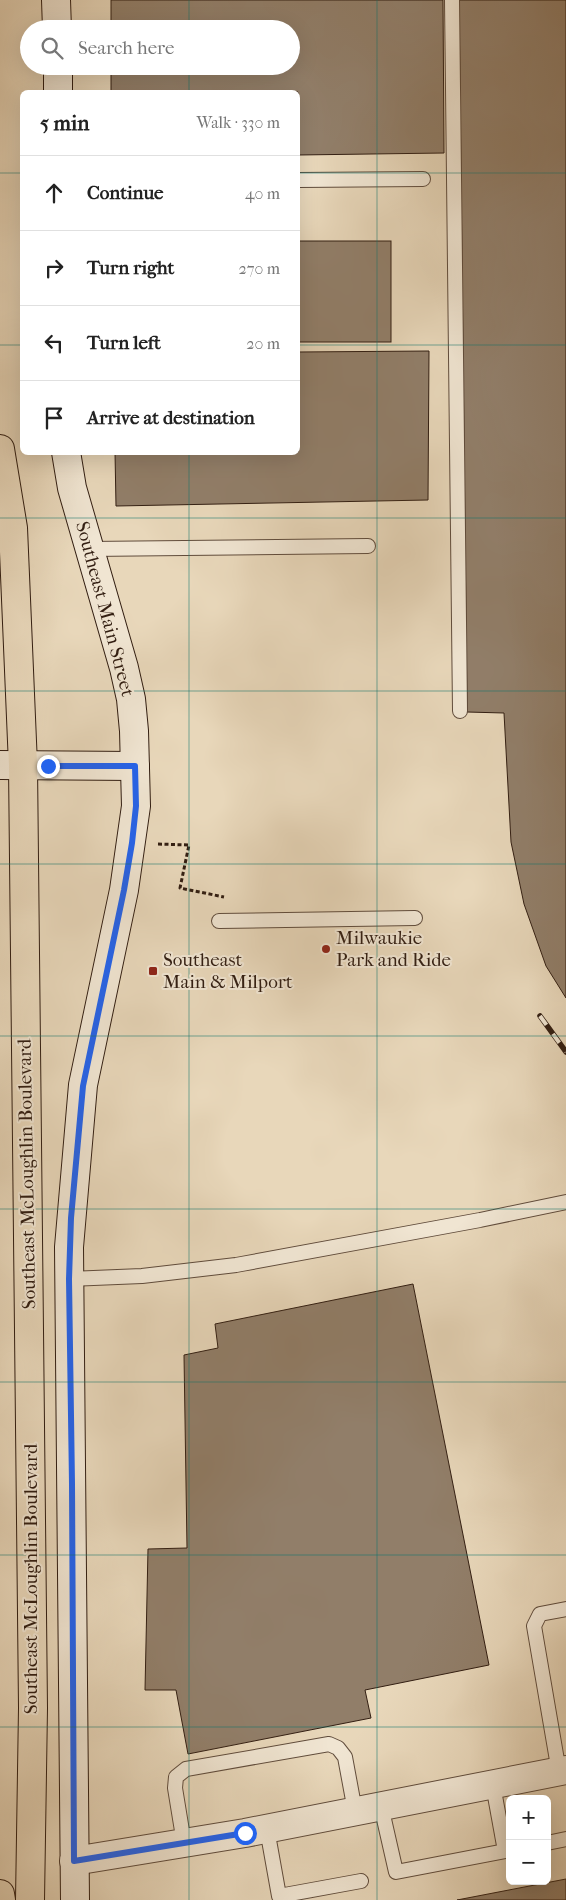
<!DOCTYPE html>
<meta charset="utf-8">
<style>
body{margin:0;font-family:"IM FELL French Canon",serif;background:#f2f2f2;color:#222}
.controls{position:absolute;right:15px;bottom:15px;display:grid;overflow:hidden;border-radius:8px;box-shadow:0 5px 20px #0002}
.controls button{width:45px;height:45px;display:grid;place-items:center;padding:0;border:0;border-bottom:1px solid #e0e0e0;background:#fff;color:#222;font:25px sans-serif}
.stop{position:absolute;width:15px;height:15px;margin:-11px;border:4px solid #2563eb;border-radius:50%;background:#fff}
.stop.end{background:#2563eb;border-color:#fff;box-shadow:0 1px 5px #0008}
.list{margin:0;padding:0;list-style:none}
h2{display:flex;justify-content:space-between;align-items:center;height:65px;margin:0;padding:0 20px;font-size:21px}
h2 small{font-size:16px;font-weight:400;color:#767676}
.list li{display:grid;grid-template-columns:32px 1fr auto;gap:15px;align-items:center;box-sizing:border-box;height:75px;padding:0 20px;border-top:1px solid #e0e0e0}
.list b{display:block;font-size:19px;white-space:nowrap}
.list em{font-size:16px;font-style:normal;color:#767676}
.icon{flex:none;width:28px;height:28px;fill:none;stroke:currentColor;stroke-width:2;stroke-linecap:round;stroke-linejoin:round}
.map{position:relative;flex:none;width:566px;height:1900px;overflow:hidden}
.search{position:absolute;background:#fff;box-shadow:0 5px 20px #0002;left:20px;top:20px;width:280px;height:55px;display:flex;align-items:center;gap:12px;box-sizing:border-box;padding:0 18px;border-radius:28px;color:#767676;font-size:19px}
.panel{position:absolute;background:#fff;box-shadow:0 5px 20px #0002;left:20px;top:90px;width:280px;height:365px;border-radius:8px}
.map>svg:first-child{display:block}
</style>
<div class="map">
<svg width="566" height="1900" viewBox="0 0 566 1900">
<rect width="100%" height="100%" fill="#e8d7ba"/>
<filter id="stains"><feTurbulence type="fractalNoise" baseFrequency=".004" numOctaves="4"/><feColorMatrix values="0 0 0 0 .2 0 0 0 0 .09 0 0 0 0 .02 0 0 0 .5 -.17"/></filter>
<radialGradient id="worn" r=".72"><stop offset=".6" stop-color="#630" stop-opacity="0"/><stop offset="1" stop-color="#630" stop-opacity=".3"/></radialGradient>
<g fill="#917e69" stroke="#321e12">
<polygon points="111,0 443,0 444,153 298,155 298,92 111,92 111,66 291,66 291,29 111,29"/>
<polygon points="459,0 566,0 566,998 546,966 524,904 511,842 504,713 467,712"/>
<rect x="298" y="241" width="93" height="101"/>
<polygon points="429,351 428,500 116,506 115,452 298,452 298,352"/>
<polygon points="413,1284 489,1665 365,1690 371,1718 188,1754 176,1690 145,1690 148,1549 187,1548 184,1355 218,1348 215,1324"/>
<polygon points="566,1879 566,1900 457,1900"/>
</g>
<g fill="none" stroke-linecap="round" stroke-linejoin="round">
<g stroke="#604c3c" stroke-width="16">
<g id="lane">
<polyline points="452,0 460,711"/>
<polyline points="298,180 423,179"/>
<polyline points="89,549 368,546"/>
<polyline points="219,921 415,918"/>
<polyline points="69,1279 142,1276 236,1265 480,1220 566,1202"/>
<polyline points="559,1772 534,1626 540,1614 566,1609"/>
<polyline points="493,1785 505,1851"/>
<polyline points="381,1806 396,1872 510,1850"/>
<polyline points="267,1829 279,1896 361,1881"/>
<polyline points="184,1843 175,1788 176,1777 186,1769 329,1744 338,1748 345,1757 355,1811"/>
<polyline points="547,1843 566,1839"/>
</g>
</g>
<g stroke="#604c3c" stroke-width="30">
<polyline id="street" points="74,1861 245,1833 566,1770"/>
</g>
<g stroke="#321e12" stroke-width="30">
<g id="secondary">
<polyline points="56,0 57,29"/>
<polyline points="58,66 58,92"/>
<polyline points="66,452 72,488 124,668 131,699 134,731 136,806 124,890 83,1085 69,1247 75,1900"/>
<polyline points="0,765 135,766"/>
</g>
</g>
<g stroke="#321e12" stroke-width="30">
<polyline id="primary" points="23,765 33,1708 30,1900"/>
</g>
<g stroke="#321e12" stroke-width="30">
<g id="highway">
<polyline points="0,449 13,528 23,765"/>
<polyline points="0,1894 1,1900"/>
</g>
</g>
<polyline stroke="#321e12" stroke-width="3" stroke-dasharray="4 2.5" stroke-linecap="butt" points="158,844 189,845 180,888 224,897"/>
<use href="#lane" stroke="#f0e5d2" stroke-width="14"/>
<use href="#street" stroke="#f0e5d2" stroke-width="28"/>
<use href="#secondary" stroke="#f0e5d2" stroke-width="28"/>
<use href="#primary" stroke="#e8d7ba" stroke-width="28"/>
<use href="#highway" stroke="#e8d7ba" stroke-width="28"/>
<g stroke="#321e12" stroke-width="5.5">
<polyline id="rail" points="540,1016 566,1052"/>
</g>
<use href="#rail" stroke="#f0e5d2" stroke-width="4" stroke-dasharray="11" stroke-linecap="butt"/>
</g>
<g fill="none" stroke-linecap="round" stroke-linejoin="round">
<polyline stroke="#2563eb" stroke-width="6" points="48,766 135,766 136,806 132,843 124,890 83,1086 71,1218 69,1279 72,1484 74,1861 245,1833"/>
</g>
<path fill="none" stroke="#0f766e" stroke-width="1" stroke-opacity="0.55" d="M189 0V29M377 0V1900M189 66V92M0 173H22M298 173H566M0 345H22M298 345H566M189 452V1900M0 518H566M0 691H566M0 864H566M0 1036H566M0 1209H566M0 1382H566M0 1555H566M0 1727H566"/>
<g fill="#8f2418" stroke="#f0e5d2" stroke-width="2">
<circle cx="326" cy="949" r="5"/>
<rect x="148" y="966" width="10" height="10" rx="2.5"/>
</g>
<g text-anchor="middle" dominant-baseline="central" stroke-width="4" stroke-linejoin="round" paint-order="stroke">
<g font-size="19" fill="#321e12" stroke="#f0e5d2">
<text transform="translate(105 609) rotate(75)">Southeast Main Street</text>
<text transform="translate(27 1174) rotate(-91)">Southeast McLoughlin Boulevard</text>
<text transform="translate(31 1579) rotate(-90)">Southeast McLoughlin Boulevard</text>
</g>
<g font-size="19" fill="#321e12" stroke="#f0e5d2" text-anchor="start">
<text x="336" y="938">Milwaukie<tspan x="336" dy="22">Park and Ride</tspan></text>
<text x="163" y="960">Southeast<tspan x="163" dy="22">Main &amp; Milport</tspan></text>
</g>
</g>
<rect width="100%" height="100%" filter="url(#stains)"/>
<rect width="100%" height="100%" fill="url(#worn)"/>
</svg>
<div class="controls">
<button>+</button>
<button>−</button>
</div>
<div class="stop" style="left:245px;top:1833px"></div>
<div class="stop end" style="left:48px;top:766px"></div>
<div class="search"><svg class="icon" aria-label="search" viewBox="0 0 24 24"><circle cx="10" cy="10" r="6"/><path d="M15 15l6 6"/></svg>Search here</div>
<section class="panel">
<h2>5 min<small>Walk · 330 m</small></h2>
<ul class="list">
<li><svg class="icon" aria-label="ahead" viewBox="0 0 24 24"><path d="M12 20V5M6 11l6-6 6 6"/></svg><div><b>Continue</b></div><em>40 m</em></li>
<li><svg class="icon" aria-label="right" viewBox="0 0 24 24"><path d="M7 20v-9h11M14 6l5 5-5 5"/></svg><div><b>Turn right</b></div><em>270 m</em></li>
<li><svg class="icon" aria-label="left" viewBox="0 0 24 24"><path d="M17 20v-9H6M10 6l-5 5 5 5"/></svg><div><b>Turn left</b></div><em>20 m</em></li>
<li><svg class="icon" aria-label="arrive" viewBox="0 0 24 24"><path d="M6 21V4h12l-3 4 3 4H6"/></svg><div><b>Arrive at destination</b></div></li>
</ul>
</section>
</div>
